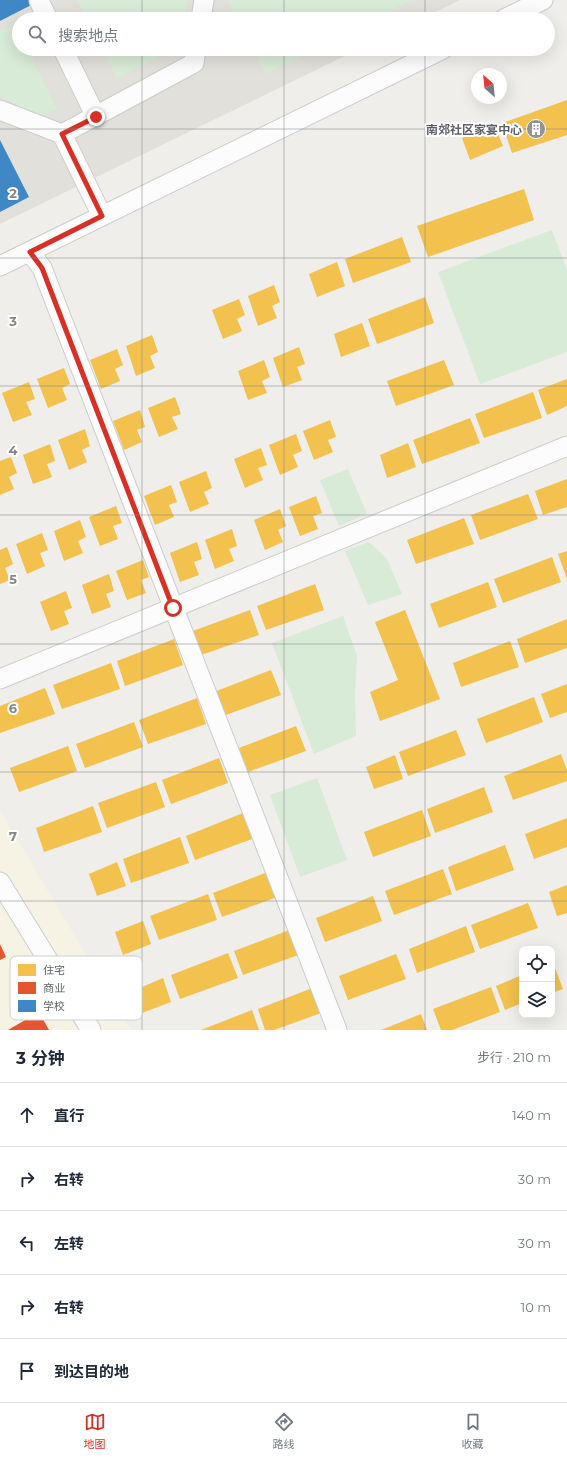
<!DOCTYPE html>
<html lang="zh">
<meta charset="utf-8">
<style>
body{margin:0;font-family:Montserrat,"Noto Sans SC",sans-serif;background:#f6f6f7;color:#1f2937}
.controls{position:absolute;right:12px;bottom:12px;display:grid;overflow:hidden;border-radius:8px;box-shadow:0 4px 16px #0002}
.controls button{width:36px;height:36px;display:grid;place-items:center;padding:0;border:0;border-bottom:1px solid #e0e1e3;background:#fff;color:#1f2937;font:20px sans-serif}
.compass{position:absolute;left:471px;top:68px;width:36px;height:36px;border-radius:50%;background:#fff;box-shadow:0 4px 16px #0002;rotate:333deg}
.stop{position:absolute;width:12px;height:12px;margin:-9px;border:3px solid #d93025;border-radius:50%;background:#fff}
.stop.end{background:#d93025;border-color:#fff;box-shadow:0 1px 4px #0008}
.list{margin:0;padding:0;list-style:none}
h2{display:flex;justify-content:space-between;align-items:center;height:52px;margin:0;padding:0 16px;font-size:17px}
h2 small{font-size:13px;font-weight:400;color:#747a83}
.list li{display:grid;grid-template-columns:26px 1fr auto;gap:12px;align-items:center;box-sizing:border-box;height:64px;padding:0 16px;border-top:1px solid #e0e1e3}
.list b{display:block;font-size:15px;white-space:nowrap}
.list em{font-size:13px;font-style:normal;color:#747a83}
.icon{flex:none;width:22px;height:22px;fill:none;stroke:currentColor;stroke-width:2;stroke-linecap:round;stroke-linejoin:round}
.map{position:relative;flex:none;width:567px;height:1030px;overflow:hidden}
.search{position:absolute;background:#fff;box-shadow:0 4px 16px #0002;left:12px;right:12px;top:12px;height:44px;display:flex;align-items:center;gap:10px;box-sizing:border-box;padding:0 14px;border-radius:22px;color:#747a83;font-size:15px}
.sheet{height:372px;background:#fff}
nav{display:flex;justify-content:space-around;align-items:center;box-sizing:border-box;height:56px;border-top:1px solid #e0e1e3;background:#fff;font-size:11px;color:#747a83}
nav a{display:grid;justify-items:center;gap:2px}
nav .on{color:#d93025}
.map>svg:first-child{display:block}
</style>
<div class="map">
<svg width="567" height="1030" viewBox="0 0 567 1030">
<rect width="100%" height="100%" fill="#efeeea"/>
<polygon fill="#f7f3e4" points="0,811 12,831 131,1030 0,1030"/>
<polygon fill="#e2e0da" points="0,0 460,0 421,19 19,19 19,49 359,49 0,224"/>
<g fill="#d8ebd6">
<polygon points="77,0 187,0 184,19 87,19"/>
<polygon points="227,0 412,0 373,19 237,19"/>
<polygon points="15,24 19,32 19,49 27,49 57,109 40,117 0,96 0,32"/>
<polygon points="102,49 174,49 117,78"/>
<polygon points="253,49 315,49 266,74"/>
<polygon points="552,230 567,270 567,352 480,384 438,272"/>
<polygon points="348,469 367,514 339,526 320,480"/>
<polygon points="369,542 387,559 402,594 368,605 345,551"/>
<polygon points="343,616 357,656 355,693 356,736 314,754 272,643"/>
<polygon points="317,778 347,860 300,877 270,795"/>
</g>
<g fill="#f2c14e">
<polygon points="567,100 567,135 512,153 502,123"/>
<polygon points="494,124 503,146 470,160 462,138"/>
<polygon points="524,189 534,220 428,257 417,226"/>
<polygon points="402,237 411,262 353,283 345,259"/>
<polygon points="337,262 345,286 317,297 309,274"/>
<polygon points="274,285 280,302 272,306 277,318 258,326 248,296"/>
<polygon points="425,297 434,323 377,344 368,319"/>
<polygon points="239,299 245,315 237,319 242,331 223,339 212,310"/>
<polygon points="362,323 370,346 341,357 334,334"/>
<polygon points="152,335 158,352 150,356 155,368 136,376 126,346"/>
<polygon points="299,347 305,364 297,367 302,380 283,387 273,358"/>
<polygon points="117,349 123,365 115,369 120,381 101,389 90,360"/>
<polygon points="264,360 270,377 262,381 267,393 248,400 238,371"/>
<polygon points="444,360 454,385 396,406 387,381"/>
<polygon points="64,368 70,384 62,388 67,400 48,408 37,379"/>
<polygon points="567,379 567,406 547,415 538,390"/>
<polygon points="29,382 35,399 26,402 32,415 13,422 2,393"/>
<polygon points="533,392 542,418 484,438 475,414"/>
<polygon points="175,397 181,414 172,417 178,429 159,437 148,408"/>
<polygon points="140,410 145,427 137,430 142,442 124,450 113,421"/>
<polygon points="470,418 480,443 422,464 413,440"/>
<polygon points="330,420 336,437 328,440 333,452 314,460 303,431"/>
<polygon points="85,429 90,446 82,450 87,462 69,470 58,440"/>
<polygon points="296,434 302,451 293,455 298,467 280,475 269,445"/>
<polygon points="408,443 416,467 387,478 380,455"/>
<polygon points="50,444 55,461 47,464 52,477 33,484 23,455"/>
<polygon points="261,448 267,465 258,468 263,480 245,488 234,459"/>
<polygon points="11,457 17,473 9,477 14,489 0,495 0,461"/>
<polygon points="206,471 212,488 204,492 209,504 190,512 179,482"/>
<polygon points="567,479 567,507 543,515 535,491"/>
<polygon points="171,485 177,502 169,505 174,517 155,525 144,496"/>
<polygon points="528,494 538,519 480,540 471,515"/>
<polygon points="316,496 322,513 313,516 318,529 300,536 289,507"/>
<polygon points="116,506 122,523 113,526 118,539 100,546 89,517"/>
<polygon points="280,509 286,526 278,530 283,542 265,550 254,520"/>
<polygon points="464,518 474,544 416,564 407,540"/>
<polygon points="80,520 86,537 78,541 83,553 64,561 54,531"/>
<polygon points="232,529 237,546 229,549 234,561 215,569 205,540"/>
<polygon points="42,533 48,550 40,553 45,566 27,574 16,544"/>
<polygon points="197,542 202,559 194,562 199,575 180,582 170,553"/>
<polygon points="7,547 13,564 5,568 10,580 0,584 0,550"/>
<polygon points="567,551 567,579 558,554"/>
<polygon points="552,557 561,582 503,603 494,579"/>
<polygon points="143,560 149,577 141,580 146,593 127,600 116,571"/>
<polygon points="109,574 114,591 106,594 111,607 92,614 82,585"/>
<polygon points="488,582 497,607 439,628 430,604"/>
<polygon points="315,584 324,610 266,630 257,606"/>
<polygon points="66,591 72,608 64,611 69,624 51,631 40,602"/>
<polygon points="250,610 259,635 201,655 193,631"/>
<polygon points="405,610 440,699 380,721 370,692 398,680 375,622"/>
<polygon points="567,619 567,648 525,663 517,639"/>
<polygon points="174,639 183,665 125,686 117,661"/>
<polygon points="510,641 519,667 461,687 453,663"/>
<polygon points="111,663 120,689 62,709 53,685"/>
<polygon points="271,670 281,695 223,716 214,692"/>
<polygon points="567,684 567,712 550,718 541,694"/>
<polygon points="45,688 55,714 0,733 0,706"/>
<polygon points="534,697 543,722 486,743 477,719"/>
<polygon points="197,698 206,724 148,744 139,720"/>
<polygon points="134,722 143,747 85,768 76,744"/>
<polygon points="296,726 306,751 248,772 239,748"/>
<polygon points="456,730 466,755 408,776 399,752"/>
<polygon points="68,746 77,771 19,792 10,768"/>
<polygon points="561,754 567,770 567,781 513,800 504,776"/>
<polygon points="395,755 403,779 374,789 366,767"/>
<polygon points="219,758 228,783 171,804 162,780"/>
<polygon points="156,782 165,807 107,828 98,803"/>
<polygon points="484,787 493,812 435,833 427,809"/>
<polygon points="93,806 102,832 44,852 36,828"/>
<polygon points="422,810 431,836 373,857 364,832"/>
<polygon points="243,813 252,839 195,860 186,836"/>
<polygon points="567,818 567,847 534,859 525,834"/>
<polygon points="180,837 189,863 131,883 123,859"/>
<polygon points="505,845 514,870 456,891 448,867"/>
<polygon points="117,862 126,886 97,896 89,874"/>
<polygon points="443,869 452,894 394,915 385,891"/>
<polygon points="270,871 280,896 222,917 213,893"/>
<polygon points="567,885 567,913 557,916 549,892"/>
<polygon points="208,894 217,920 159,940 150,916"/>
<polygon points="373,896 382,921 325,942 316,918"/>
<polygon points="528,903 538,928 480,949 471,925"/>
<polygon points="143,921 151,944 123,955 115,932"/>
<polygon points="466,926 475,952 417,973 409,949"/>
<polygon points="292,929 301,954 243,975 234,951"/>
<polygon points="228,953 238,978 180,999 171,975"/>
<polygon points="396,954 406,979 348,1000 339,976"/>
<polygon points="553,963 563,989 552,993 552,964"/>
<polygon points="522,975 522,1003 505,1010 496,986"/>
<polygon points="163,978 171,1002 142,1013 135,990"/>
<polygon points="315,987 324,1012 274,1030 265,1030 258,1009"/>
<polygon points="491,987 500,1012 452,1030 441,1030 433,1009"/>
<polygon points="252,1010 259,1030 201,1030"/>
<polygon points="421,1014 427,1030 381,1030"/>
</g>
<g fill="#e4572e">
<polygon points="0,944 6,957 0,960"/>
<polygon points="39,1012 49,1030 8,1030"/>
</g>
<g fill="#3f88c5">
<polygon points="0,0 41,0 0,21"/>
<polygon points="0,140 29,197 0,212"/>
</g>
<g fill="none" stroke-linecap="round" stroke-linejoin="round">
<g stroke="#cbcccc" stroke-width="21">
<g id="minor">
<polyline points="39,1 48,19"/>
<polyline points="201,19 204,0"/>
<polyline points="504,19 543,0"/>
<polyline points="63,49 96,117"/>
<polyline points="0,110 62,134 102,216"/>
<polyline points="62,134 194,63 196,49"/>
<polyline points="30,252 42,268 337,1030"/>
<polyline points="0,266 443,49"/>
<polyline points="0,679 567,446"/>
<polyline points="0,882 91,1030"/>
</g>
</g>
<use href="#minor" stroke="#fdfcfc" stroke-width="19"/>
</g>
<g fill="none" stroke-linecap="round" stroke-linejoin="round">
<polyline stroke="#d93025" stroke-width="5" points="96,117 62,134 102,216 30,252 42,268 173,608"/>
</g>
<path fill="none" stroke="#84888a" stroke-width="1" stroke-opacity="0.55" d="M142 0V19M284 0V19M425 0V19M142 49V1030M284 49V1030M425 49V1030M0 129H567M0 258H567M0 386H567M0 515H567M0 644H567M0 772H567M0 901H567"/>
<defs>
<g id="building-disc" transform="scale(1)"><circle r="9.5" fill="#919496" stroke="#fff"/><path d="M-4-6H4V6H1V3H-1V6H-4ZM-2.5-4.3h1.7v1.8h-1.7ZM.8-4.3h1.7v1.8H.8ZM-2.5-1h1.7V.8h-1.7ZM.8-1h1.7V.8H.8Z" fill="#fff"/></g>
</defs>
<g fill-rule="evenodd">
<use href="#building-disc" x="536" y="129"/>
</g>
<g text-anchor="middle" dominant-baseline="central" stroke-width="4" stroke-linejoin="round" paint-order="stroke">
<g font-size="12" font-weight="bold" fill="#5f6368" stroke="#fff" text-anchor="end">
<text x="522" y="129">南郊社区家宴中心</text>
</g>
</g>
<rect x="10" y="956" width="132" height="64" rx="6" fill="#fff" stroke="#cfd0d2" stroke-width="1"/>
<rect x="18" y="964" width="18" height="12" fill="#f2c14e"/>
<rect x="18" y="982" width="18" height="12" fill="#e4572e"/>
<rect x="18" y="1000" width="18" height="12" fill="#3f88c5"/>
<g font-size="11" fill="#5f6368">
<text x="43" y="974">住宅</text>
<text x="43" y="992">商业</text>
<text x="43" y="1010">学校</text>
</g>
<g font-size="13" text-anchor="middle" font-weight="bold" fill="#84888a" stroke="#fff" stroke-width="4" stroke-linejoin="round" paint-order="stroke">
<text x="13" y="198">2</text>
<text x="13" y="326">3</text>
<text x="13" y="455">4</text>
<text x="13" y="584">5</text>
<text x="13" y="713">6</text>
<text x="13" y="841">7</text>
</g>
</svg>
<div class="controls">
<button><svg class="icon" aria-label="locate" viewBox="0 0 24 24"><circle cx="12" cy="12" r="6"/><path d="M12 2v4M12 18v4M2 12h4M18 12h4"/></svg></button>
<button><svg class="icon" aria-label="layers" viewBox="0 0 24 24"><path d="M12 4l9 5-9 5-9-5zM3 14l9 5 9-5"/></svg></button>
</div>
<svg class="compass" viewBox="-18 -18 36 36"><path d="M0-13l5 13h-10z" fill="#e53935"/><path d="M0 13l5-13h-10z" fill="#747a83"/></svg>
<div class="stop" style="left:173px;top:608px"></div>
<div class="stop end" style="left:96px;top:117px"></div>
<div class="search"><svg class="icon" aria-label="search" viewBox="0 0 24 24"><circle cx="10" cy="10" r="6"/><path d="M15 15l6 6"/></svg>搜索地点</div>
</div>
<section class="sheet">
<h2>3 分钟<small>步行 · 210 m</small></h2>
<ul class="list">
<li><svg class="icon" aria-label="ahead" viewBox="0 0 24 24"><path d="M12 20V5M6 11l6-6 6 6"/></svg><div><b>直行</b></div><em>140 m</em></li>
<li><svg class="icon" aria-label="right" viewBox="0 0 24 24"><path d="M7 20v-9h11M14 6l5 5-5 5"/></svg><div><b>右转</b></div><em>30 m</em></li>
<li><svg class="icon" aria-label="left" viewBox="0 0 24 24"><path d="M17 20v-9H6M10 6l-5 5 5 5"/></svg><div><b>左转</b></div><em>30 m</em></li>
<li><svg class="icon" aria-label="right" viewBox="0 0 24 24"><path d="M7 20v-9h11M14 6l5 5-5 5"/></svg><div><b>右转</b></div><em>10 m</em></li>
<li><svg class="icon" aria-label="arrive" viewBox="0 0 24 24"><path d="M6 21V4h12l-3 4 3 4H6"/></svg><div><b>到达目的地</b></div></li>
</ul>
</section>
<nav>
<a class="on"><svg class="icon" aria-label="map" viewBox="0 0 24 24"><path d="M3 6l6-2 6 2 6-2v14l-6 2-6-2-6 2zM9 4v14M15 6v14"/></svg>地图</a>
<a><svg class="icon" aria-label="directions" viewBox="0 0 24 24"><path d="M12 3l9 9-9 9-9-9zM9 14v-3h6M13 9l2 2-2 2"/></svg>路线</a>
<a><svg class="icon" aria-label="saved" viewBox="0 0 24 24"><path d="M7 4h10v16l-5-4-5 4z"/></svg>收藏</a>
</nav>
